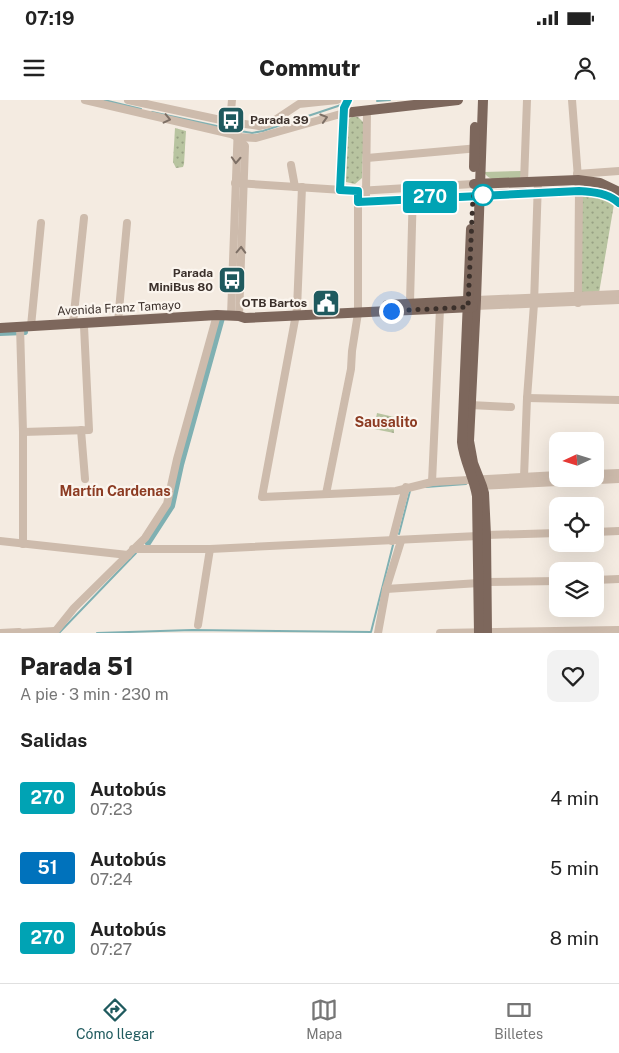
<!DOCTYPE html>
<html lang="es">
<head>
<meta charset="utf-8">
<style>
  body { margin:0; font-family:"Public Sans",sans-serif; background:#f2f2f2; color:#222; height:100vh; display:flex; flex-direction:column; font-size:19px; white-space:nowrap }
  * { box-sizing:border-box; margin:0 }
  p { font-size:16px; color:#767676 }
  .icon { flex:none; width:28px; height:28px; fill:none; stroke:currentColor; stroke-width:2; stroke-linecap:round; stroke-linejoin:round }
  .map { position:relative; height:533px; overflow:hidden }
  .details { display:flex; flex-direction:column; background:#fff; flex:1 }
  .details>* { flex:none }
  .badge { padding:0 10px; border-radius:4px; font-size:18px; line-height:32px }
  .needle { width:32px; rotate:266deg }
  .controls { position:absolute; left:549px; top:332px; display:grid; gap:10px }
  .controls a { display:grid; place-items:center; width:55px; height:55px; border-radius:10px; background:#fff; box-shadow:0 5px 20px #0002; font-size:25px }
  .you { position:absolute; width:25px; height:25px; margin:-12px; border:4px solid #fff; border-radius:50%; background:#1a73e8; box-shadow:0 0 0 8px #1a73e833 }
  .map>.badge { position:absolute; translate:-50% -50%; box-shadow:0 0 0 2px #fff }
  h2 { padding:0 20px; font-size:19px; line-height:45px }
  .round { display:grid; place-items:center; flex:none; width:52px; height:52px; border-radius:10px; background:#f2f2f2 }
  .overview { display:flex; align-items:center; justify-content:space-between; height:85px; padding:0 20px }
  h1 { font-size:24px; font-weight:800; line-height:38px }
  ul { padding:0; list-style:none }
  li { display:flex; align-items:center; gap:15px; height:70px; padding:0 20px }
  li div { flex:1 }
  li b { display:block; font-size:19px }
  li em { font-style:normal }
  li .badge { min-width:55px; font-weight:700; text-align:center }
  .status { display:flex; justify-content:space-between; align-items:center; height:35px; padding:0 25px; background:#fff; direction:ltr }
  .status svg { height:14px; fill:currentColor }
  header { display:flex; justify-content:space-between; align-items:center; height:65px; padding:0 20px; background:#fff; font-size:22px; font-weight:800 }
  .tabs { display:flex; justify-content:space-around; align-items:center; height:70px; border-top:1px solid #e0e0e0; background:#fff; font-size:14px; color:#767676 }
  .tabs a { display:grid; justify-items:center; gap:2px }
  .tabs .current { color:#1f5a5e }
  .map>svg:first-child { display:block }
  .grass { fill:#b8c4a0 }
  .park { fill:url(#park-dots) }
  .lines { fill:none; stroke-linecap:round; stroke-linejoin:round }
  .stream { stroke:#7fb0b2; stroke-width:2 }
  .canal { stroke:#7fb0b2; stroke-width:6 }
  .minor { stroke:#cdbbac; stroke-width:8 }
  .major { stroke:#7d675c; stroke-width:10 }
  .oneway { stroke:#7d6f65 }
  .line-casing { stroke:#fff; stroke-width:11 }
  .line { stroke:#00a3b4; stroke-width:8 }
  .walk { stroke:#3b302b; stroke-width:5; stroke-dasharray:0 9 }
  .stop-dot { fill:#fff; stroke:#00a3b4; stroke-width:2.5 }
  .labels { text-anchor:middle; stroke-width:4.5; stroke-linejoin:round; paint-order:stroke }
  .poi-label { font-size:12px; font-weight:bold; fill:#3b302b; stroke:#fbf5ee; text-anchor:end }
  .street-label { font-size:12px; fill:#3b302b; stroke:#fbf5ee }
  .neighbourhood-label { font-size:14px; font-weight:bold; fill:#8c3b22; stroke:#fbf5ee }
</style>
</head>
<body>
<div class="status"><b>07:19</b><svg viewBox="0 0 49 12"><path d="M0 12V9h3v3zM5 12V6h3v6zM10 12V3h3v9zM15 12V0h3v12zM26 1h20v11H26zM47 4h2v5h-2z"/></svg></div>
<header><svg class="icon" aria-label="menu" viewBox="0 0 24 24"><path d="M4 6h16M4 12h16M4 18h16"/></svg>Commutr<svg class="icon" aria-label="person" viewBox="0 0 24 24"><circle cx="12" cy="8" r="4"/><path d="M4 21q1-7 8-7t8 7"/></svg></header>
<div class="map">
<svg width="619" height="533" viewBox="0 0 619 533">
  <defs>
    <pattern id="park-dots" width="8" height="8" patternUnits="userSpaceOnUse" patternTransform="scale(1.25)"><rect width="8" height="8" fill="#b8c4a0"/><path d="M2 2h.1M6 6h.1" fill="none" stroke="#97a083" stroke-width="1.8" stroke-linecap="round"/></pattern>
  </defs>
  <rect width="100%" height="100%" fill="#f4ebe1"/>
  <path class="grass" d="M521,71v5l-2,3c-11,0 -29,5 -35,-7z"/>
  <g class="park">
    <path d="M352,17h6l6,6 -2,55 -7,6 -9,-2 -3,-4 4,-58z"/>
    <path d="M175,28l11,3 -2,33 -1,3 -7,1 -3,-6z"/>
    <path d="M582,96l19,2 13,6 -15,89h-17z"/>
    <path d="M377,313l17,4v16l-20,-4z"/>
  </g>
  <g class="lines">
    <g class="stream">
      <path d="M104,0l37,9"/>
      <path d="M377,1l13,-1"/>
      <path d="M152,12l83,18"/>
      <path d="M240,31l12,2 11,-2 78,-26"/>
      <path d="M426,387l40,-3"/>
      <path d="M399,434l11,-43"/>
      <path d="M59,533l77,-80"/>
      <path d="M97,533l95,-3 179,2 22,-87"/>
    </g>
    <g class="canal">
      <path d="M0,233l25,-1"/>
      <path d="M148,443l24,-37 9,-41 41,-147 -5,1"/>
    </g>
    <g class="minor">
      <path d="M85,0l146,34 6,3 19,1 88,-25 -4,77"/>
      <path d="M128,0l102,22 29,4 10,-2 30,-20 38,-4"/>
      <path d="M572,0l7,91 -1,112"/>
      <path d="M230,22l2,-22"/>
      <path d="M237,37l8,9 -6,170"/>
      <path d="M367,58l112,-10"/>
      <path d="M291,65l4,22"/>
      <path d="M577,74l42,-3"/>
      <path d="M524,82l3,-82"/>
      <path d="M235,83l123,8 115,-7"/>
      <path d="M302,87l-5,122 -35,188 134,-6 36,-9 126,-7"/>
      <path d="M366,95l1,-85"/>
      <path d="M358,102l115,-6"/>
      <path d="M476,200l143,-6"/>
      <path d="M410,203l3,-116"/>
      <path d="M476,206l143,-6"/>
      <path d="M231,216l7,-192"/>
      <path d="M118,221l9,-98"/>
      <path d="M73,223l11,-105"/>
      <path d="M20,226l3,106v112"/>
      <path d="M31,226l10,-103"/>
      <path d="M527,298l92,2"/>
      <path d="M470,305l41,2"/>
      <path d="M81,330l4,49"/>
      <path d="M23,332l66,-2 -5,-104 -2,-3"/>
      <path d="M595,374l24,-1"/>
      <path d="M524,377l3,-79 7,-94 4,-123"/>
      <path d="M432,382l8,-173"/>
      <path d="M477,386l142,-7"/>
      <path d="M326,394l25,-125 1,-18 6,-38v-122"/>
      <path d="M595,432l24,-1"/>
      <path d="M486,435l72,-2"/>
      <path d="M0,441l128,14"/>
      <path d="M392,441l14,-54"/>
      <path d="M133,449h77l268,-13"/>
      <path d="M595,480l24,-1"/>
      <path d="M486,482l72,-1"/>
      <path d="M386,489l93,-6"/>
      <path d="M198,525l12,-76"/>
      <path d="M0,533l19,-1"/>
      <path d="M19,533l36,-2"/>
      <path d="M54,533l20,-25 71,-70 22,-34 10,-45 40,-144"/>
      <path d="M378,533l8,-44 15,-48"/>
      <path d="M440,533l179,-3"/>
    </g>
    <g class="major">
      <path d="M348,0l-3,5 -1,8 114,-13"/>
      <path d="M483,0l-7,200 -7,141 4,22 9,23 2,7 2,42 1,98"/>
      <path d="M474,67l1,-40"/>
      <path d="M474,84l104,-4 22,3 19,9"/>
      <path d="M473,96l106,-5c15,1 29,2 40,12"/>
      <path d="M471,129l-9,213c2,19 12,35 15,54l2,137"/>
      <path d="M387,205l78,-4"/>
      <path d="M0,228l217,-13 22,1 6,2 228,-11"/>
    </g>
  </g>
  <defs><path id="oneway-chevron" d="M-2-3.5L2.5 0L-2 3.5" fill="none" stroke-width="1.6" stroke-linecap="round" stroke-linejoin="round" transform="scale(1.25)"/></defs>
  <g class="oneway">
    <use href="#oneway-chevron" transform="translate(324 18) rotate(-17)"/>
    <use href="#oneway-chevron" transform="translate(167 19) rotate(13)"/>
    <use href="#oneway-chevron" transform="translate(236 60) rotate(93)"/>
    <use href="#oneway-chevron" transform="translate(241 150) rotate(-88)"/>
  </g>
  <g class="lines">
    <g class="line-casing">
      <path id="line" d="M348,0l-4,8 -4,82 18,1v11l221,-11c15,1 29,2 40,12"/>
    </g>
    <use href="#line" class="line"/>
    <path class="walk" d="M391,211l77,-4 5,-111 10,-1"/>
  </g>
  <defs>
    <g id="bus-square" transform="scale(1.4375)"><rect x="-9" y="-9" width="18" height="18" rx="4" fill="#1f5a5e" stroke="#fbf5ee"/><path d="M-5-6H5V4H4V6H2V4H-2V6H-4V4H-5ZM-3.5-4V0h7V-4ZM-3.5 1.2v1.5H-2V1.2ZM2 1.2v1.5H3.5V1.2Z" fill="#fff"/></g>
    <g id="civic-square" transform="scale(1.4375)"><rect x="-9" y="-9" width="18" height="18" rx="4" fill="#1f5a5e" stroke="#fbf5ee"/><path d="M-.6-6.5H3V-4.5H.6V-3L4-1V1h2V6H-6V1h2V-1L-.6-3ZM-1.2 2.5V6h2.4V2.5Z" fill="#fff"/></g>
  </defs>
  <g fill-rule="evenodd">
    <use href="#bus-square" x="231" y="20"/>
    <use href="#bus-square" x="232" y="180"/>
    <use href="#civic-square" x="326" y="203"/>
  </g>
  <circle class="stop-dot" cx="483" cy="95" r="10"/>
  <g class="labels">
    <g class="poi-label">
      <text x="250" y="24" text-anchor="start">Parada 39</text>
      <text x="213" y="177">Parada<tspan x="213" dy="14">MiniBus 80</tspan></text>
      <text x="307" y="207">OTB Bartos</text>
    </g>
    <g class="street-label">
      <text transform="translate(119 208) rotate(-3)" y="4">Avenida Franz Tamayo</text>
    </g>
    <g class="neighbourhood-label">
      <text x="386" y="327">Sausalito</text>
      <text x="115" y="396">Martín Cardenas</text>
    </g>
  </g>
</svg>
<div class="controls">
<a><svg class="needle" viewBox="-14 -14 28 28"><path d="M0-13l5 13h-10z" fill="#e53935"/><path d="M0 13l5-13h-10z" fill="#767676"/></svg></a>
<a><svg class="icon" aria-label="locate" viewBox="0 0 24 24"><circle cx="12" cy="12" r="6"/><path d="M12 2v4M12 18v4M2 12h4M18 12h4"/></svg></a>
<a><svg class="icon" aria-label="layers" viewBox="0 0 24 24"><path d="M12 4l9 5-9 5-9-5zM3 14l9 5 9-5"/></svg></a>
</div>
<div class="you" style="left:391px;top:211px"></div>
<b class="badge" style="left:430px;top:97px;background:#00a3b4;color:#fff">270</b>
</div>
<section class="details">
<div class="overview"><div><h1>Parada 51</h1><p>A pie · 3 min · 230 m</p></div><a class="round"><svg class="icon" aria-label="heart" viewBox="0 0 24 24"><path d="M12 20l-8-8c-3-5 5-10 8-4 3-6 11-1 8 4z"/></svg></a></div>
<h2>Salidas</h2>
<ul>
<li><span class="badge" style="background:#00a3b4;color:#fff">270</span><div><b>Autobús</b><p>07:23</p></div><em>4 min</em></li>
<li><span class="badge" style="background:#0072bc;color:#fff">51</span><div><b>Autobús</b><p>07:24</p></div><em>5 min</em></li>
<li><span class="badge" style="background:#00a3b4;color:#fff">270</span><div><b>Autobús</b><p>07:27</p></div><em>8 min</em></li>
</ul>
</section>
<nav class="tabs">
<a class="current"><svg class="icon" aria-label="directions" viewBox="0 0 24 24"><path d="M12 3l9 9-9 9-9-9zM9 14v-3h6M13 9l2 2-2 2"/></svg>Cómo llegar</a>
<a><svg class="icon" aria-label="map" viewBox="0 0 24 24"><path d="M3 6l6-2 6 2 6-2v14l-6 2-6-2-6 2zM9 4v14M15 6v14"/></svg>Mapa</a>
<a><svg class="icon" aria-label="tickets" viewBox="0 0 24 24"><path d="M3 7h18v10H3zM15 7v10"/></svg>Billetes</a>
</nav>
</body>
</html>
